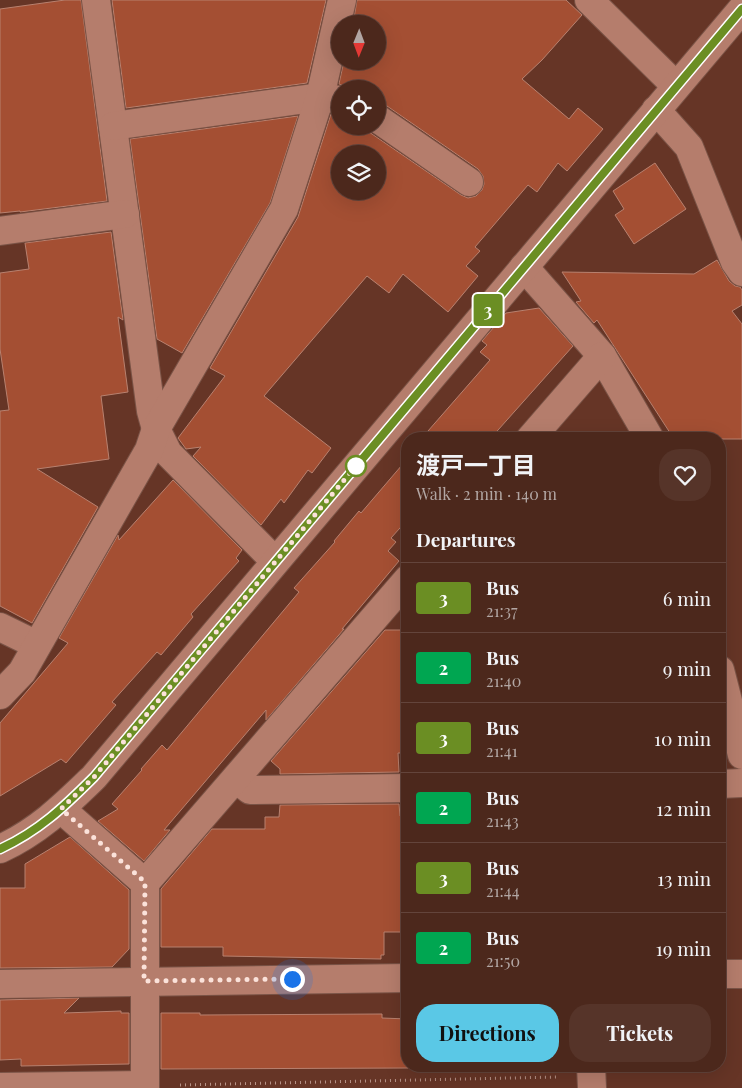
<!DOCTYPE html>
<html lang="en">
<head>
<meta charset="utf-8">
<style>
  body { margin:0; font-family:"Playfair Display","Noto Sans JP",serif; background:#563429; color:#f1f3f6; height:100vh; display:flex; flex-direction:column; font-size:19px; white-space:nowrap }
  * { box-sizing:border-box; margin:0 }
  p { font-size:16px; color:#b2a6a3 }
  .icon { flex:none; width:28px; height:28px; fill:none; stroke:currentColor; stroke-width:2; stroke-linecap:round; stroke-linejoin:round }
  .map { position:relative; flex:1; overflow:hidden }
  .panel { position:absolute; left:401px; top:432px; width:325px; height:640px; display:flex; flex-direction:column; background:#4c281c; border-radius:20px; box-shadow:0 5px 20px #0002,0 0 0 1px #63443b }
  .panel>* { flex:none }
  .badge { padding:0 10px; border-radius:4px; font-size:18px; line-height:32px }
  .needle { width:32px; rotate:181deg }
  .controls { position:absolute; left:331px; top:15px; display:grid; gap:10px }
  .controls a { display:grid; place-items:center; width:55px; height:55px; border-radius:50%; background:#4c281c; box-shadow:0 5px 20px #0002,0 0 0 1px #63443b; font-size:25px }
  .you { position:absolute; width:25px; height:25px; margin:-12px; border:4px solid #fff; border-radius:50%; background:#1a73e8; box-shadow:0 0 0 8px #1a73e833 }
  .map>.badge { position:absolute; translate:-50% -50%; box-shadow:0 0 0 2px #fff }
  h2 { padding:0 15px; font-size:19px; line-height:45px }
  .round { display:grid; place-items:center; flex:none; width:52px; height:52px; border-radius:20px; background:#563429 }
  .overview { display:flex; align-items:center; justify-content:space-between; height:85px; padding:0 15px }
  h1 { font-size:24px; font-weight:700; line-height:38px }
  .button { display:flex; gap:10px; margin-top:auto; padding:10px 15px }
  .button a { flex:1; height:58px; border-radius:20px; background:#5ac8e6; color:#111; font-size:20px; font-weight:700; line-height:58px; text-align:center }
  .button a+a { background:#563429; color:#f1f3f6 }
  ul { padding:0; list-style:none }
  li { display:flex; align-items:center; gap:15px; height:70px; padding:0 15px; border-top:1px solid #63443b }
  li div { flex:1 }
  li b { display:block; font-size:19px }
  li em { font-style:normal }
  li .badge { min-width:55px; font-weight:700; text-align:center }
  .map>svg:first-child { display:block }
  .building { fill:#a44f33; stroke:#b8816f; fill-rule:evenodd }
  .lines { fill:none; stroke-linecap:round; stroke-linejoin:round }
  .minor-casing { stroke:#7a5346; stroke-width:30 }
  .path { stroke:#b79388; stroke-width:3; stroke-dasharray:1 4; stroke-linecap:butt }
  .minor { stroke:#b57d6c; stroke-width:28 }
  .line-casing { stroke:#fff; stroke-width:11 }
  .line { stroke:#6b8e23; stroke-width:8 }
  .walk { stroke:#fbe2da; stroke-width:5; stroke-dasharray:0 9 }
  .stop-dot { fill:#fff; stroke:#6b8e23; stroke-width:2.5 }
</style>
</head>
<body>
<div class="map">
<svg width="742" height="1088" viewBox="0 0 742 1088">
  <rect width="100%" height="100%" fill="#663526"/>
  <g class="building">
    <path d="M65,0h16l26,201 -87,11v-1l-20,2v-204z"/>
    <path d="M112,0h214l-19,83 -181,25z"/>
    <path d="M357,0h209l16,15 -40,45 -20,19 47,40 9,-11 25,21 -36,42 -9,-8 -21,29 -9,-7 -53,62 5,4 -14,15 12,10 -30,36 -45,-38 -14,19 -22,-17 -103,120 67,52 -19,25 -4,-3 -24,33 -3,-4 -20,26 -68,-69 8,-9 -15,2 -8,-11 47,-62 -15,-8 88,-151 33,-103 9,1v11h24l5,6 92,63 7,3 8,-2 6,-6 2,-6 -1,-8 -5,-7 -91,-63 -9,-2v-15h-27l-12,-5 5,-23h34v-37h-25zM340,154h38v37h-38z"/>
    <path d="M298,116l-28,87 -88,150 -25,-14 -27,-200z"/>
    <path d="M655,163l31,46 -52,35 -19,-29 9,-6 -11,-18z"/>
    <path d="M111,232l12,88 -5,-3 10,75 -27,4 8,63 -72,10 61,38 -66,116 -32,-17v-195l9,-1 -9,-61v-76l29,-4 -4,-26z"/>
    <path d="M717,260l12,21 6,5 5,1 2,3v15l-10,6 10,13v115h-68l-77,-119 -3,3 -18,-21 5,-1 -19,-29 132,2z"/>
    <path d="M539,308l34,38 -83,93h-69l69,-79 -10,-8 7,-7 -5,-4 24,-28z"/>
    <path d="M408,458v61l-17,19 5,4 -8,9 11,10 -57,68h2l-78,91v-10l-102,120h6l-26,31 -46,-40 20,-12 -6,-5 30,-34 -1,-1 21,-24 5,5 132,-158 -5,-4 41,-46 -1,-1 25,-30 2,2z"/>
    <path d="M173,480l69,70 -6,8 3,3 -48,53 2,3 -32,38 -4,-3 -45,50 4,3 -50,58 -5,-4 -61,37v-73l68,-80 -9,-5 59,-103 1,5z"/>
    <path d="M385,630h23v123h-10l1,19 -119,2v-5l-9,-8z"/>
    <path d="M399,804l1,12h8v116h-24v23h-3v4l-158,-3v-9h-62v-58l51,-60h53v-12h14l1,-12z"/>
    <path d="M70,837l59,53v59l-17,18 -112,1v-80h25v-24z"/>
    <path d="M79,998l-15,15 57,-2v2h8v51l-108,2v-7l-21,1v-60z"/>
    <path d="M161,1013h39v2l182,-1v4l26,1v49l-247,1z"/>
  </g>
  <g class="lines">
    <g class="minor-casing">
      <g id="minor">
        <path d="M96,0l55,411 5,18 12,24 107,108"/>
        <path d="M589,0l87,86"/>
        <path d="M656,110l33,37 46,115 7,10"/>
        <path d="M378,119l91,63"/>
        <path d="M113,126l207,-29 20,3"/>
        <path d="M0,231l125,-17"/>
        <path d="M524,267l78,89 48,83"/>
        <path d="M530,439l72,-83"/>
        <path d="M0,627l37,18"/>
        <path d="M720,670l22,85"/>
        <path d="M0,695l22,-23 127,-222 7,-21 128,-220 36,-112 22,-97"/>
        <path d="M236,779l14,11 158,-2"/>
        <path d="M720,784l22,-1"/>
        <path d="M61,809l84,74"/>
        <path d="M0,849c39,-18 64,-43 94,-72l648,-768"/>
        <path d="M720,974h22"/>
        <path d="M0,984l408,-6"/>
        <path d="M591,1066l1,22"/>
        <path d="M0,1087l145,-2"/>
        <path d="M145,1088v-205l263,-304"/>
      </g>
    </g>
    <path class="path" d="M180,1085l378,-8"/>
    <use href="#minor" class="minor"/>
  </g>
  <g class="lines">
    <g class="line-casing">
      <path id="line" d="M0,849c39,-18 64,-42 94,-72l648,-768"/>
    </g>
    <use href="#line" class="line"/>
    <path class="walk" d="M292,979l-148,2 1,-99 -84,-73 33,-32 262,-311"/>
  </g>
  <circle class="stop-dot" cx="356" cy="466" r="10"/>
</svg>
<div class="controls">
<a><svg class="needle" viewBox="-14 -14 28 28"><path d="M0-13l5 13h-10z" fill="#e53935"/><path d="M0 13l5-13h-10z" fill="#b2a6a3"/></svg></a>
<a><svg class="icon" aria-label="locate" viewBox="0 0 24 24"><circle cx="12" cy="12" r="6"/><path d="M12 2v4M12 18v4M2 12h4M18 12h4"/></svg></a>
<a><svg class="icon" aria-label="layers" viewBox="0 0 24 24"><path d="M12 4l9 5-9 5-9-5zM3 14l9 5 9-5"/></svg></a>
</div>
<div class="you" style="left:292px;top:979px"></div>
<b class="badge" style="left:488px;top:310px;background:#6b8e23;color:#fff">3</b>
<section class="panel">
<div class="overview"><div><h1>渡戸一丁目</h1><p>Walk · 2 min · 140 m</p></div><a class="round"><svg class="icon" aria-label="heart" viewBox="0 0 24 24"><path d="M12 20l-8-8c-3-5 5-10 8-4 3-6 11-1 8 4z"/></svg></a></div>
<h2>Departures</h2>
<ul>
<li><span class="badge" style="background:#6b8e23;color:#fff">3</span><div><b>Bus</b><p>21:37</p></div><em>6 min</em></li>
<li><span class="badge" style="background:#00a651;color:#fff">2</span><div><b>Bus</b><p>21:40</p></div><em>9 min</em></li>
<li><span class="badge" style="background:#6b8e23;color:#fff">3</span><div><b>Bus</b><p>21:41</p></div><em>10 min</em></li>
<li><span class="badge" style="background:#00a651;color:#fff">2</span><div><b>Bus</b><p>21:43</p></div><em>12 min</em></li>
<li><span class="badge" style="background:#6b8e23;color:#fff">3</span><div><b>Bus</b><p>21:44</p></div><em>13 min</em></li>
<li><span class="badge" style="background:#00a651;color:#fff">2</span><div><b>Bus</b><p>21:50</p></div><em>19 min</em></li>
</ul>
<div class="button"><a>Directions</a><a>Tickets</a></div>
</section>
</div>
</body>
</html>
